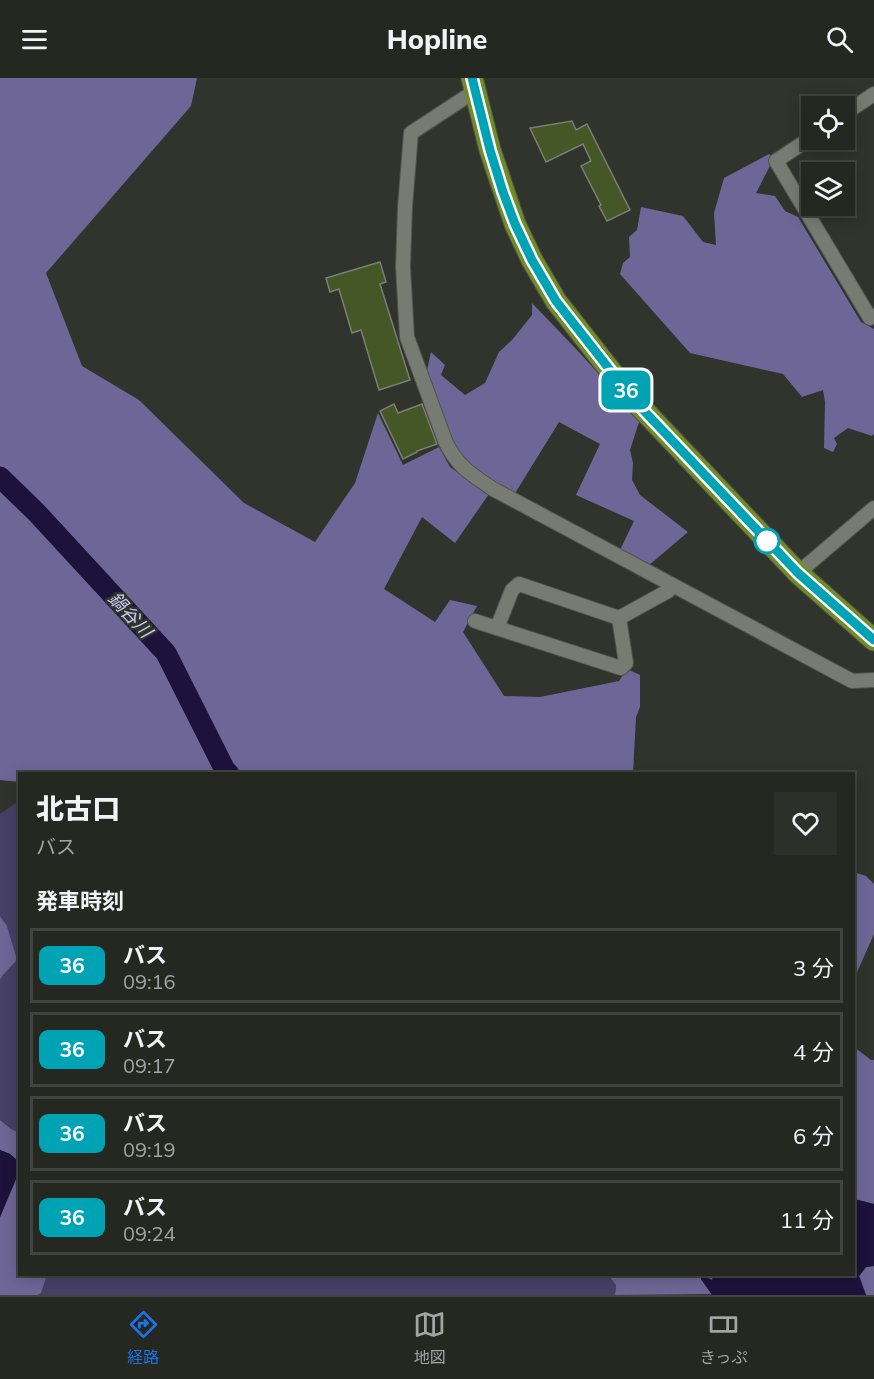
<!DOCTYPE html>
<html lang="ja">
<head>
<meta charset="utf-8">
<style>
  body { margin:0; font-family:Mulish,"Noto Sans JP",sans-serif; background:#2d2f2a; color:#f1f3f6; height:100vh; display:flex; flex-direction:column; font-size:22px; white-space:nowrap }
  * { box-sizing:border-box; margin:0 }
  p { font-size:20px; color:#a3a5a5 }
  .icon { flex:none; width:33px; height:33px; fill:none; stroke:currentColor; stroke-width:2; stroke-linecap:round; stroke-linejoin:round }
  .map { position:relative; flex:1; overflow:hidden }
  .details { position:absolute; left:18px; top:694px; width:837px; height:504px; display:flex; flex-direction:column; background:#252721; border-radius:0px; box-shadow:0 3px 15px #0003,0 0 0 2px #42443f }
  .details>* { flex:none }
  .badge { padding:0 12px; border-radius:9px; font-size:21px; line-height:39px }
  .tools { position:absolute; left:801px; top:18px; display:grid; gap:12px }
  .tools a { display:grid; place-items:center; width:54px; height:54px; border-radius:0px; background:#252721; box-shadow:0 3px 15px #0003,0 0 0 2px #42443f; font-size:30px }
  .map>.badge { position:absolute; translate:-50% -50%; box-shadow:0 0 0 3px #fff }
  h2 { padding:0 18px; font-size:22px; line-height:54px }
  .round { display:grid; place-items:center; flex:none; width:63px; height:63px; border-radius:0px; background:#2d2f2a }
  .summary { display:flex; align-items:center; justify-content:space-between; height:102px; padding:0 18px }
  h1 { font-size:28px; font-weight:800; line-height:45px }
  ul { padding:0; list-style:none }
  li { display:flex; align-items:center; gap:18px; height:75px; margin:0 12px 9px; padding:0 6px; border:3px solid #42443f; border-radius:0px }
  li div { flex:1 }
  li b { display:block; font-size:22px }
  li em { font-style:normal }
  li .badge { min-width:66px; font-weight:700; text-align:center }
  header { display:flex; justify-content:space-between; align-items:center; height:78px; padding:0 18px; background:#252721; font-size:27px; font-weight:800 }
  .menu { display:flex; justify-content:space-around; align-items:center; height:84px; border-top:2px solid #42443f; background:#252721; font-size:16px; color:#a3a5a5 }
  .menu a { display:grid; justify-items:center; gap:3px }
  .menu .current { color:#1a73e8 }
  .map>svg:first-child { display:block }
  .green { fill:#474066 }
  .forest { fill:#6e6696 }
  .water { fill:#1d123b }
  .lines { fill:none; stroke-linecap:round; stroke-linejoin:round }
  .river { stroke:#1d123b; stroke-width:21 }
  .building { fill:#465727; stroke:#7a7e75; stroke-width:1.5 }
  .minor-casing { stroke:#50524c; stroke-width:16 }
  .trunk-casing { stroke:#50524c; stroke-width:23 }
  .minor { stroke:#777b72; stroke-width:14 }
  .trunk { stroke:#6f8c27; stroke-width:21 }
  .line-casing { stroke:#fff; stroke-width:14 }
  .line { stroke:#00a3b4; stroke-width:9 }
  .stop-dot { fill:#fff; stroke:#00a3b4; stroke-width:3 }
  .labels { text-anchor:middle; stroke-width:5; stroke-linejoin:round; paint-order:stroke }
  .water-label { font-size:18px; font-style:italic; fill:#cec7f5; stroke:#31342c }
</style>
</head>
<body>
<header><svg class="icon" aria-label="menu" viewBox="0 0 24 24"><path d="M4 6h16M4 12h16M4 18h16"/></svg>Hopline<svg class="icon" aria-label="search" viewBox="0 0 24 24"><circle cx="10" cy="10" r="6"/><path d="M15 15l6 6"/></svg></header>
<div class="map">
<svg width="874" height="1217" viewBox="0 0 874 1217">
  <rect width="100%" height="100%" fill="#31342c"/>
  <g class="green">
    <path d="M19,723v332l-8,-4 -11,-9v-140l3,-5 13,-15 -9,-34 -7,-10v-102z"/>
    <path d="M47,1197h561l8,10 -1,10h-577l3,-2z"/>
  </g>
  <g class="forest">
    <path d="M0,0h197l-6,28 -145,167 36,93 57,34 105,103 71,39 40,-59 23,-70 25,52 36,-18 11,20 39,27 -34,49 -33,-26 -38,72 51,33 15,-22 27,6 -14,26 41,64 36,1 79,-16 8,-12 13,6v32l-4,10 -3,57h-613l-1,8 -19,-2z"/>
    <path d="M769,76l5,4 -18,35 19,3 10,15 13,6 63,105 13,7v105l-2,2 -24,-8 -14,10 3,6 -4,8 -9,-4 1,-46 -2,-12 -21,7 -19,-23 -93,-21 -70,-79 3,-11 7,-6 -1,-20 8,-7 4,-23 42,9 20,26 13,3 -2,-32 10,-35z"/>
    <path d="M532,225l45,47 63,69 -10,31 3,13 -1,17 8,15 48,37 -40,34 -29,-14 15,-31 -58,-26 24,-51 -41,-22 -45,73 -46,-26 -10,-13 -33,-77 6,-27 14,13 -4,10 24,20 20,-12 14,-31 13,-12 20,-25z"/>
    <path d="M854,794l12,4 8,8v50l-20,45z"/>
    <path d="M0,838l7,10 10,34 -14,15 -3,5z"/>
    <path d="M854,969l17,13h3v144l-20,-5z"/>
    <path d="M0,1042l11,9 8,4v29l-9,-8 -10,-4z"/>
    <path d="M19,1094l1,103h27l-6,18 -3,2h-38v-78z"/>
    <path d="M874,1188v29h-8l-7,-19 7,-9z"/>
    <path d="M608,1197h105v5l-12,-4v3l11,15 -97,1 1,-10z"/>
  </g>
  <g class="water">
    <path d="M0,1072l10,4 9,8v10l-19,45z"/>
    <path d="M854,1121l20,5v62l-8,1 -7,9 7,19h-154l-11,-16v-4l11,5 1,-5h141z"/>
  </g>
  <g class="lines">
    <path class="river" d="M0,399l36,35 130,141 59,117 4,4"/>
  </g>
  <g class="building">
    <path d="M572,43l4,9 11,-6 43,86 -23,11 -8,-15 2,-1 -20,-39 10,-5 -8,-17 -37,18 -16,-34z"/>
    <path d="M380,184l6,20 -6,2 30,96 -31,10 -18,-60 -9,3 -13,-44 -9,3 -4,-14z"/>
    <path d="M394,326l4,9 24,-9 15,40 -20,7v1l-14,7 -23,-48z"/>
  </g>
  <g class="lines">
    <g class="minor-casing">
      <g id="minor">
        <path d="M475,13l-64,42 -6,74 -2,60 4,70 39,106c13,25 25,31 47,46l359,192 22,-1"/>
        <path d="M844,36l30,-20"/>
        <path d="M812,59l-36,24 94,157 4,-2"/>
        <path d="M798,495l76,-65"/>
        <path d="M475,543l146,47 5,-5 -7,-45 49,-27 5,-5"/>
        <path d="M497,550l15,-38 7,-6 100,34"/>
      </g>
    </g>
    <g class="trunk-casing">
      <path id="trunk" d="M472,0l18,72 25,74 17,36 24,41 76,97 166,175 76,67"/>
    </g>
    <use href="#minor" class="minor"/>
    <use href="#trunk" class="trunk"/>
  </g>
  <g class="lines">
    <g class="line-casing">
      <path id="line" d="M472,0l18,72 13,42 12,32 17,36 24,41 76,97 15,16 151,159 76,67"/>
    </g>
    <use href="#line" class="line"/>
  </g>
  <circle class="stop-dot" cx="767" cy="463" r="12"/>
  <g class="labels">
    <g class="water-label">
      <text transform="translate(130 537) rotate(47)" y="6">鍋谷川</text>
    </g>
  </g>
</svg>
<div class="tools">
<a><svg class="icon" aria-label="locate" viewBox="0 0 24 24"><circle cx="12" cy="12" r="6"/><path d="M12 2v4M12 18v4M2 12h4M18 12h4"/></svg></a>
<a><svg class="icon" aria-label="layers" viewBox="0 0 24 24"><path d="M12 4l9 5-9 5-9-5zM3 14l9 5 9-5"/></svg></a>
</div>
<b class="badge" style="left:626px;top:312px;background:#00a3b4;color:#fff">36</b>
<section class="details">
<div class="summary"><div><h1>北古口</h1><p>バス</p></div><a class="round"><svg class="icon" aria-label="heart" viewBox="0 0 24 24"><path d="M12 20l-8-8c-3-5 5-10 8-4 3-6 11-1 8 4z"/></svg></a></div>
<h2>発車時刻</h2>
<ul>
<li><span class="badge" style="background:#00a3b4;color:#fff">36</span><div><b>バス</b><p>09:16</p></div><em>3 分</em></li>
<li><span class="badge" style="background:#00a3b4;color:#fff">36</span><div><b>バス</b><p>09:17</p></div><em>4 分</em></li>
<li><span class="badge" style="background:#00a3b4;color:#fff">36</span><div><b>バス</b><p>09:19</p></div><em>6 分</em></li>
<li><span class="badge" style="background:#00a3b4;color:#fff">36</span><div><b>バス</b><p>09:24</p></div><em>11 分</em></li>
</ul>
</section>
</div>
<nav class="menu">
<a class="current"><svg class="icon" aria-label="directions" viewBox="0 0 24 24"><path d="M12 3l9 9-9 9-9-9zM9 14v-3h6M13 9l2 2-2 2"/></svg>経路</a>
<a><svg class="icon" aria-label="map" viewBox="0 0 24 24"><path d="M3 6l6-2 6 2 6-2v14l-6 2-6-2-6 2zM9 4v14M15 6v14"/></svg>地図</a>
<a><svg class="icon" aria-label="tickets" viewBox="0 0 24 24"><path d="M3 7h18v10H3zM15 7v10"/></svg>きっぷ</a>
</nav>
</body>
</html>
